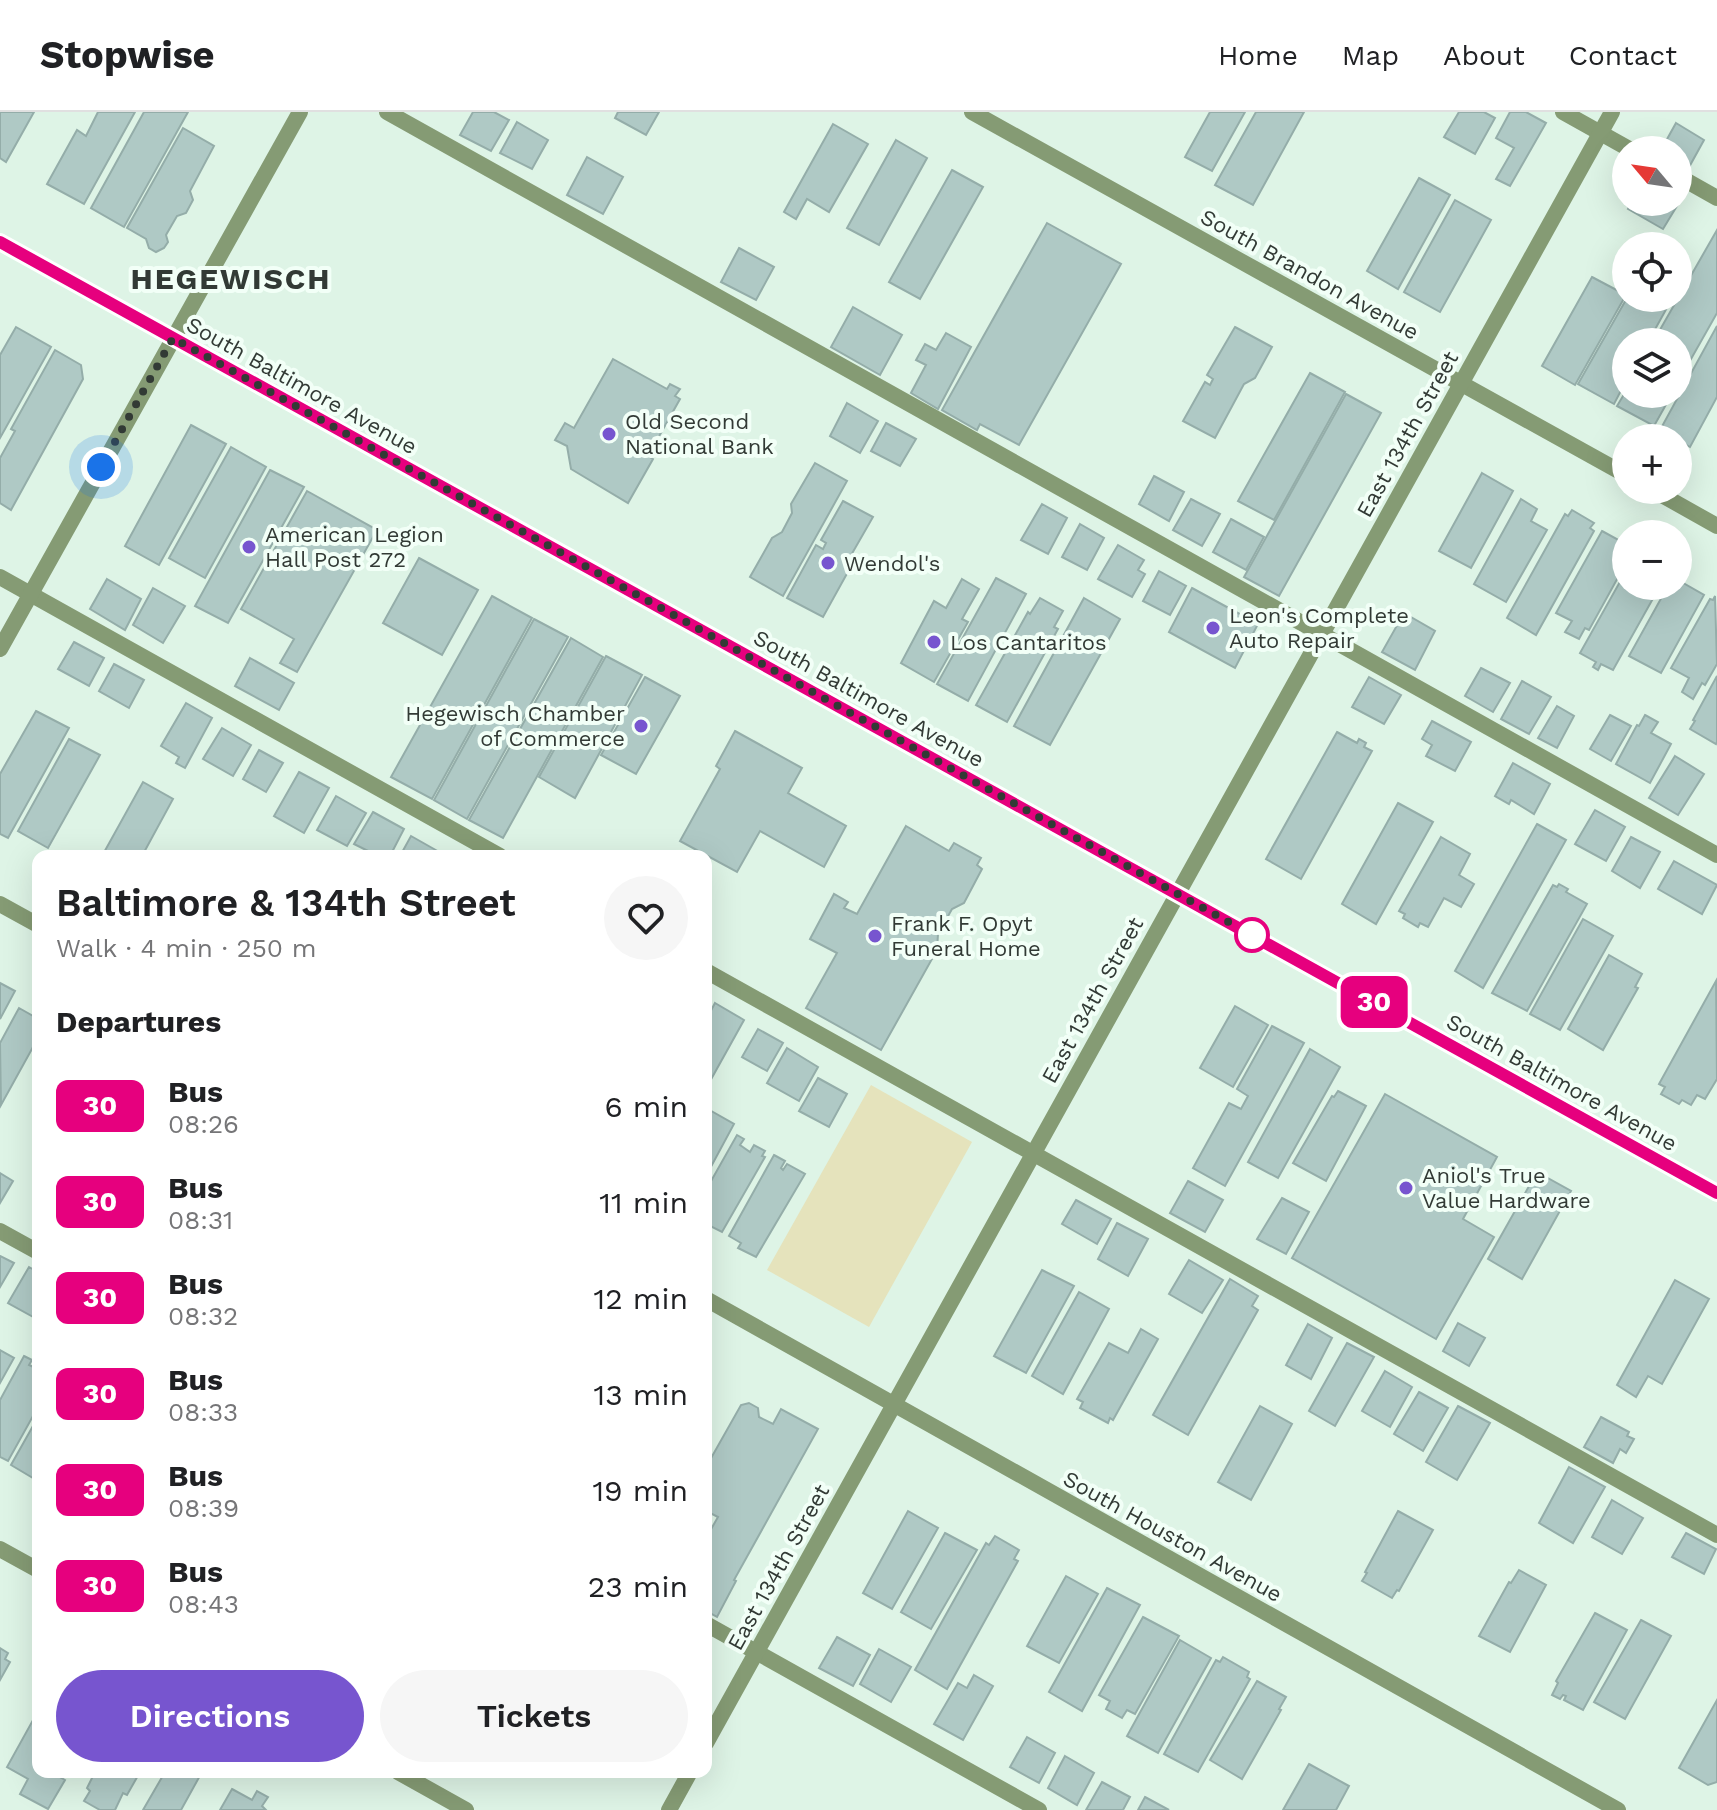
<!DOCTYPE html>
<html lang="en">
<head>
<meta charset="utf-8">
<style>
  body { margin:0; font-family:"Work Sans",sans-serif; background:#f6f6f6; color:#202124; height:100vh; display:flex; flex-direction:column; font-size:30px; white-space:nowrap }
  * { box-sizing:border-box; margin:0 }
  p { font-size:26px; color:#757577 }
  .icon { flex:none; width:44px; height:44px; fill:none; stroke:currentColor; stroke-width:2; stroke-linecap:round; stroke-linejoin:round }
  .map { position:relative; flex:1; overflow:hidden }
  .details { position:absolute; left:32px; top:738px; width:680px; height:928px; display:flex; flex-direction:column; background:#fff; border-radius:16px; box-shadow:0 8px 32px #0002 }
  .details>* { flex:none }
  .badge { padding:0 16px; border-radius:12px; font-size:28px; line-height:52px }
  .needle { width:52px; rotate:299deg }
  .fabs { position:absolute; left:1612px; top:24px; display:grid; gap:16px }
  .fabs a { display:grid; place-items:center; width:80px; height:80px; border-radius:50%; background:#fff; box-shadow:0 8px 32px #0002; font-size:40px }
  .you { position:absolute; width:40px; height:40px; margin:-20px; border:6px solid #fff; border-radius:50%; background:#1a73e8; box-shadow:0 0 0 12px #1a73e833 }
  .map>.badge { position:absolute; translate:-50% -50%; box-shadow:0 0 0 4px #fff }
  h2 { padding:0 24px; font-size:30px; line-height:72px }
  .round { display:grid; place-items:center; flex:none; width:84px; height:84px; border-radius:42px; background:#f6f6f6 }
  .headline { display:flex; align-items:center; justify-content:space-between; height:136px; padding:0 24px }
  h1 { font-size:38px; font-weight:600; line-height:60px }
  .button { display:flex; gap:16px; margin-top:auto; padding:16px 24px }
  .button a { flex:1; height:92px; border-radius:48px; background:#7755cf; color:#fff; font-size:32px; font-weight:600; line-height:92px; text-align:center }
  .button a+a { background:#f6f6f6; color:#202124 }
  ul { padding:0; list-style:none }
  li { display:flex; align-items:center; gap:24px; height:96px; padding:0 24px }
  li div { flex:1 }
  li b { display:block; font-size:30px }
  li em { font-style:normal }
  li .badge { min-width:88px; font-weight:700; text-align:center }
  header { display:flex; align-items:center; gap:48px; box-sizing:border-box; height:112px; padding:0 40px; background:#fff; border-bottom:2px solid #e0e0e0 }
  header strong { font-size:38px }
  nav { display:flex; gap:44px; margin-inline-start:auto; font-size:28px }
  .map>svg:first-child { display:block }
  .green { fill:#e5e3bc }
  .building { fill:#afc9c5; stroke:#94ada9; stroke-width:2 }
  .lines { fill:none; stroke-linecap:round; stroke-linejoin:round }
  .service { stroke:#859b74; stroke-width:16 }
  .minor { stroke:#859b74; stroke-width:16 }
  .tertiary { stroke:#859b74; stroke-width:16 }
  .line-casing { stroke:#fff; stroke-width:18 }
  .line { stroke:#e6007e; stroke-width:12 }
  .walk { stroke:#323a35; stroke-width:8; stroke-dasharray:0 14.4 }
  .poi-dot { fill:#7755cf; stroke:#f2fff7; stroke-width:3 }
  .stop-dot { fill:#fff; stroke:#e6007e; stroke-width:4 }
  .labels { text-anchor:middle; stroke-width:8; stroke-linejoin:round; paint-order:stroke }
  .street-label { font-size:22px; fill:#323a35; stroke:#f2fff7 }
  .poi-label { font-size:22px; fill:#323a35; stroke:#f2fff7; text-anchor:start }
  .district-label { font-size:30px; font-weight:bold; letter-spacing:2px; fill:#323a35; stroke:#f2fff7 }
</style>
</head>
<body>
<header>
<strong>Stopwise</strong>
<nav><a>Home</a><a>Map</a><a>About</a><a>Contact</a></nav>
</header>
<div class="map">
<svg width="1717" height="1698" viewBox="0 0 1717 1698">
  <rect width="100%" height="100%" fill="#def4e6"/>
  <path class="green" d="M871,973l101,57 -103,185 -102,-57z"/>
  <g class="building">
    <path d="M0,0h34l-28,50 -6,-4z"/>
    <path d="M98,0h37l-51,92 -37,-20 30,-54 9,6z"/>
    <path d="M144,0h44l-64,115 -33,-19z"/>
    <path d="M473,0h21l15,8 -18,31 -31,-16z"/>
    <path d="M618,0h41l-13,23 -31,-17z"/>
    <path d="M1210,0h35l-33,59 -27,-14z"/>
    <path d="M1256,0h48l-51,93 -38,-20z"/>
    <path d="M1459,0h25l11,6 -20,36 -31,-17z"/>
    <path d="M1510,0h16l20,11 -36,63 -14,-7 18,-31 -18,-10z"/>
    <path d="M517,10l31,18 -16,29 -32,-16z"/>
    <path d="M1676,11l28,17 -16,29 -10,-6v-13h-17z"/>
    <path d="M833,12l35,20 -39,68 -22,-13 -11,20 -12,-7z"/>
    <path d="M183,16l31,18 -24,45 3,9 -7,13 -9,3 -11,19 2,7 -4,6 -8,4 -7,-4 -3,-9 -19,-11z"/>
    <path d="M896,28l31,18 -48,87 -32,-17z"/>
    <path d="M587,45l36,20 -20,37 -36,-19z"/>
    <path d="M952,58l31,17 -63,112 -31,-17z"/>
    <path d="M1419,66l31,17 -52,94 -31,-18z"/>
    <path d="M1678,81l5,3 -20,33 -35,-20 4,-7h46z"/>
    <path d="M1455,88l36,20 -51,92 -36,-20z"/>
    <path d="M1047,111l74,41 -102,181 -39,-21 -3,6 -35,-20z"/>
    <path d="M1717,118v83l-39,69v-40h-25z"/>
    <path d="M739,136l35,19 -18,33 -35,-18z"/>
    <path d="M1592,165l34,18 -51,90 -33,-19z"/>
    <path d="M1627,186h26l15,8 -20,36h-22v39l-12,23 -36,-20z"/>
    <path d="M853,195l49,28 -22,40 -49,-28z"/>
    <path d="M1717,214v71l-27,50 -30,-17z"/>
    <path d="M16,215l35,20 -51,91v-83z"/>
    <path d="M1235,215l37,20 -17,31 -11,6 -29,54 -32,-17 22,-39 5,3 3,-6 -6,-4z"/>
    <path d="M946,221l25,14 -33,62 -27,-16 15,-28 -10,-5 9,-16 11,6z"/>
    <path d="M55,238l26,15 2,14 -72,131 -11,-7v-45l15,-27 -4,-2z"/>
    <path d="M613,247l54,30 3,-5 10,5 -5,7 5,3 -32,57 5,3 -25,44 -57,-34 -4,-23 -12,-6 10,-17 9,5z"/>
    <path d="M1310,261l35,19 -71,128 -36,-19z"/>
    <path d="M1626,279v3h46l-18,32 -37,-20z"/>
    <path d="M1346,282l35,19 -102,183 -35,-19z"/>
    <path d="M847,291l31,18 -18,32 -30,-17z"/>
    <path d="M886,311l30,16 -16,27 -29,-15z"/>
    <path d="M191,313l35,19 -67,121 -34,-19z"/>
    <path d="M231,335l35,20 -61,111 -36,-20z"/>
    <path d="M815,351l32,18 -64,115 -33,-19 22,-39 10,-6 10,-19 -1,-9z"/>
    <path d="M270,358l34,17 -76,136 -33,-17z"/>
    <path d="M1482,361l31,18 -42,77 -32,-17z"/>
    <path d="M1154,364l30,16 -15,29 -30,-17z"/>
    <path d="M307,379l70,39 -80,142 -17,-9 14,-24 -53,-30z"/>
    <path d="M1191,387l29,15 -18,32 -29,-16z"/>
    <path d="M1521,387l16,10 -6,12 16,9 -41,72 -32,-18z"/>
    <path d="M843,389l30,16 -23,40 -1,13 -26,47 -36,-19 29,-53 7,4 3,-6 -5,-3z"/>
    <path d="M1042,392l25,14 -19,36 -27,-14z"/>
    <path d="M1572,398l22,13 -4,5 4,3 -58,104 -29,-17 58,-104 3,2z"/>
    <path d="M1231,407l33,18 -18,33 -33,-18z"/>
    <path d="M1080,412l24,14 -17,32 -25,-13z"/>
    <path d="M1602,419l24,13v19l-37,67 -4,-2 -6,11 -14,-7 7,-11 -16,-8z"/>
    <path d="M1118,433l26,15 -6,10 7,4 -13,23 -34,-18z"/>
    <path d="M419,446l59,32 -36,65 -59,-32z"/>
    <path d="M1159,459l27,15 -16,29 -27,-14z"/>
    <path d="M1626,459v15h34l-47,84 -12,-6 -3,6 -5,-3 3,-5 -16,-9z"/>
    <path d="M996,466l30,16 -58,107 -31,-17z"/>
    <path d="M107,467l34,20 -16,31 -35,-21z"/>
    <path d="M962,467l17,10 -17,30 6,3 -34,60 -33,-19 33,-62 12,7z"/>
    <path d="M1678,468l26,15 -43,78 -32,-17 39,-70h10z"/>
    <path d="M153,476l32,18 -22,37 -30,-18z"/>
    <path d="M1192,476l66,36 -23,44 -66,-36z"/>
    <path d="M492,484l40,22 -100,181 -41,-22z"/>
    <path d="M1715,484l2,68 -12,21 -3,-2 -9,16 -11,-7 7,-14 -18,-10 39,-69 3,1z"/>
    <path d="M1040,486l23,13 -9,16 4,2 -51,93 -31,-17 52,-93 2,2z"/>
    <path d="M1084,486l36,21 -70,126 -36,-19z"/>
    <path d="M1404,501l31,18 -20,39 -33,-18z"/>
    <path d="M534,507l34,18 -101,182 -33,-19z"/>
    <path d="M571,526l32,19 -100,181 -34,-18z"/>
    <path d="M74,530l30,16 -15,28 -31,-17z"/>
    <path d="M606,544l36,19 -67,123 -36,-21z"/>
    <path d="M250,546l44,25 -15,27 -44,-24z"/>
    <path d="M114,552l30,16 -15,28 -30,-17z"/>
    <path d="M1481,556l29,15 -17,29 -28,-16z"/>
    <path d="M1717,564v66l-1,2 -26,-15 5,-8 -2,-1z"/>
    <path d="M645,565l35,19 -44,78 -35,-19z"/>
    <path d="M1369,565l32,18 -17,29 -32,-17z"/>
    <path d="M1522,569l29,16 -22,37 -28,-15z"/>
    <path d="M186,591l26,15 -27,50 -9,-5 3,-6 -18,-11z"/>
    <path d="M1557,594l17,10 -17,32 -19,-10z"/>
    <path d="M36,599l33,17 -61,110 -8,-4v-60z"/>
    <path d="M1610,603l21,11 -20,35 -21,-12z"/>
    <path d="M1645,603l13,7 -7,11 20,11 -21,39 -34,-19 21,-39 2,1z"/>
    <path d="M1432,609l39,21 -16,29 -29,-15 6,-11 -10,-6z"/>
    <path d="M222,616l29,17 -18,31 -30,-17z"/>
    <path d="M735,619l67,37 -14,25 58,33 -22,41 -64,-36 -23,41 -57,-31 40,-72 -4,-3z"/>
    <path d="M1337,620l20,11 2,-4 7,4 -2,4 8,4 -71,128 -35,-20z"/>
    <path d="M69,627l31,16 -52,93 -30,-17z"/>
    <path d="M259,638l24,13 -17,29 -23,-13z"/>
    <path d="M1675,644l29,18 -26,41 -29,-17z"/>
    <path d="M1513,651l37,21 -16,30 -23,-14 -2,4 -14,-8z"/>
    <path d="M299,660l30,16 -25,45 -30,-17z"/>
    <path d="M143,670l30,17 -31,57h-40z"/>
    <path d="M336,684l30,17 -19,33 -30,-16z"/>
    <path d="M1398,691l35,19 -57,102 -34,-20z"/>
    <path d="M1595,698l30,17 -19,34 -31,-17z"/>
    <path d="M373,700l31,17 -14,27h-12l-24,-12z"/>
    <path d="M1537,712l29,16 -83,148 -28,-17z"/>
    <path d="M906,714l43,25 5,-8 27,15 -4,7 5,4 -18,34 -12,6 -14,25 -1,16 -56,100 -75,-42 31,-55 -27,-14 24,-45 14,8 -4,6 13,6z"/>
    <path d="M411,724l30,17 -2,3h-39z"/>
    <path d="M1441,725l29,17 -11,21 15,9 -13,23 -17,-9 -16,29 -8,-4 -2,4 -15,-9 2,-4 -6,-3z"/>
    <path d="M1631,725l29,15 -20,36 -28,-17z"/>
    <path d="M1674,749l43,24 -15,29 -44,-25z"/>
    <path d="M1559,772l9,5 -2,3 21,12 -60,107 -35,-18 61,-108 4,2z"/>
    <path d="M1583,807l30,17 -53,94 -30,-16z"/>
    <path d="M1609,843l33,19 -7,13 3,1 -35,62 -35,-21z"/>
    <path d="M1716,869l1,98 -12,20 -8,-4 -6,10 -9,-5 -3,4 -18,-10 4,-7 -6,-3z"/>
    <path d="M0,871l15,8 -15,28z"/>
    <path d="M715,891l29,17 -35,63 -3,-1v-62z"/>
    <path d="M1235,894l33,19 -35,62 -33,-19z"/>
    <path d="M19,896l16,9 3,-5v26l-37,67 -1,-62z"/>
    <path d="M1272,914l32,17 -79,143 -32,-18 36,-65 12,6 7,-13 -11,-7z"/>
    <path d="M758,917l25,14 -16,28 -25,-14z"/>
    <path d="M787,936l31,19 -19,34 -32,-18z"/>
    <path d="M1310,937l30,18 -62,111 -30,-16z"/>
    <path d="M818,966l29,16 -18,33 -30,-16z"/>
    <path d="M1338,979l28,15 -40,75 -33,-18 39,-67 2,1z"/>
    <path d="M1385,982l112,63 -34,62 31,18 -58,102 -144,-81z"/>
    <path d="M706,996l28,16 -28,52z"/>
    <path d="M737,1023l7,4 -4,6 10,7 4,-7 11,6 -3,5 3,1 -43,75 -16,-8v-34z"/>
    <path d="M774,1043l11,6 -4,7 2,2 4,-6 18,10 -49,83 -18,-9 3,-5 -12,-7z"/>
    <path d="M1537,1060l34,19 -49,88 -34,-20z"/>
    <path d="M0,1061l13,8 -13,22z"/>
    <path d="M1188,1069l35,19 -18,32 -35,-19z"/>
    <path d="M1282,1086l27,14 -23,42 -29,-15z"/>
    <path d="M1076,1088l35,19 -14,25 -35,-20z"/>
    <path d="M1117,1111l31,16 -20,37 -30,-17z"/>
    <path d="M0,1144l14,7 -14,24z"/>
    <path d="M1189,1148l34,20 -21,33 -33,-19z"/>
    <path d="M29,1155l9,5v41l-3,5 -27,-15z"/>
    <path d="M1042,1158l32,16 -48,87 -32,-17z"/>
    <path d="M1230,1167l28,17 -6,10 6,4 -70,125 -35,-20z"/>
    <path d="M1675,1168l34,19 -47,85 -14,-8 -12,21 -19,-12z"/>
    <path d="M1079,1180l30,17 -46,85 -31,-18z"/>
    <path d="M1458,1211l27,15 -16,28 -26,-15z"/>
    <path d="M1308,1212l24,14 -21,41 -25,-14z"/>
    <path d="M1141,1217l17,10 -45,81 -3,-2 -2,5 -28,-15 3,-6 -6,-3 32,-56 19,10z"/>
    <path d="M1347,1231l27,14 -39,69 -26,-15z"/>
    <path d="M0,1238l14,8 -14,25z"/>
    <path d="M24,1244l8,4 -3,5 9,4v38l-30,54 -8,-4v-57z"/>
    <path d="M1385,1259l27,16 -22,40 -28,-16z"/>
    <path d="M1419,1280l29,16 -25,43 -29,-17z"/>
    <path d="M749,1291l9,5 1,9 14,7 8,-15 37,20 -84,151 2,1 -19,36 -11,-6v-73l12,-21 -12,-6v-44l35,-62z"/>
    <path d="M1260,1294l32,18 -41,76 -33,-18z"/>
    <path d="M1458,1294l32,17 -33,57 -31,-18z"/>
    <path d="M38,1305v64l-27,-16z"/>
    <path d="M1601,1305l28,15 -2,4 7,3 -8,14 -6,-4 -7,14 -29,-16z"/>
    <path d="M1569,1355l36,20 -32,56 -34,-20z"/>
    <path d="M1612,1388l31,18 -21,36 -30,-17z"/>
    <path d="M908,1399l30,17 -46,81 -29,-16z"/>
    <path d="M1398,1399l35,19 -34,61 -2,-1 -5,8 -30,-17 5,-8 -2,-1z"/>
    <path d="M945,1421l32,17 -46,79 -30,-17z"/>
    <path d="M1686,1421l30,16 -12,25 -32,-17z"/>
    <path d="M995,1424l24,14 -5,9 4,2 -71,128 -32,-19 71,-127 3,2z"/>
    <path d="M1519,1458l27,15 -36,67 -31,-16 30,-54 2,1z"/>
    <path d="M1066,1464l32,18 -39,69 -32,-17z"/>
    <path d="M1107,1476l33,17 -58,106 -33,-19z"/>
    <path d="M1595,1501l32,17 -44,80 -19,-10 2,-4 -3,-1 -3,4 -8,-4 6,-12 -2,-2z"/>
    <path d="M1143,1505l36,19 -44,78 -8,-4 -5,8 -16,-9 4,-8 -11,-6z"/>
    <path d="M1641,1508l30,16 -46,83 -31,-17z"/>
    <path d="M837,1525l33,18 -17,31 -34,-18z"/>
    <path d="M1180,1528l31,18 -53,95 -31,-17z"/>
    <path d="M0,1536l8,5 -3,6 5,3 -10,18z"/>
    <path d="M879,1537l32,18 -20,35 -31,-18z"/>
    <path d="M1223,1545l26,15 -2,5 3,2 -52,93 -34,-18 52,-94 4,2z"/>
    <path d="M974,1563l19,11 -30,54 -29,-16 24,-41 9,5z"/>
    <path d="M1257,1569l29,16 -7,12 2,1 -39,69 -32,-19z"/>
    <path d="M1717,1588v82l-9,3 -29,-17z"/>
    <path d="M38,1599v61h13l14,8 -17,29 -28,-15 8,-15 -21,-12z"/>
    <path d="M1027,1625l28,16 -16,30 -29,-16z"/>
    <path d="M1065,1644l29,17 -17,32 -29,-17z"/>
    <path d="M1309,1652l40,22 -13,24h-53z"/>
    <path d="M95,1660h45l-13,23 -4,-2 -8,17h-15l-16,-9 6,-10 -3,-3z"/>
    <path d="M165,1660h37l-21,38h-38z"/>
    <path d="M1102,1670l28,15 -7,13h-37z"/>
    <path d="M232,1677l20,11 5,-9 11,6 -6,9 4,4h-46z"/>
    <path d="M1145,1685l24,13h-31z"/>
  </g>
  <g class="lines">
    <g class="service">
      <path d="M387,0l1330,743"/>
      <path d="M1563,0l68,38"/>
      <path d="M1678,64l39,22"/>
      <path d="M0,465l500,279"/>
      <path d="M706,859l1011,564"/>
      <path d="M0,1119l38,21"/>
      <path d="M706,1512l333,186"/>
    </g>
    <g class="minor">
      <path d="M972,0l654,363"/>
      <path d="M1653,378l64,36"/>
      <path d="M0,537l300,-537"/>
      <path d="M0,792l38,21"/>
      <path d="M706,1187l912,511"/>
      <path d="M0,1437l38,21"/>
      <path d="M398,1660l68,38"/>
    </g>
    <g class="tertiary">
      <path d="M0,130l1717,951"/>
      <path d="M706,1631l906,-1631"/>
      <path d="M669,1698l21,-38"/>
    </g>
  </g>
  <g class="lines">
    <g class="line-casing">
      <path id="line" d="M0,130l1717,951"/>
    </g>
    <use href="#line" class="line"/>
    <path class="walk" d="M101,355l72,-129 1088,602 -9,-5"/>
  </g>
  <g class="poi-dot">
    <circle cx="609" cy="322" r="8"/>
    <circle cx="249" cy="435" r="8"/>
    <circle cx="828" cy="451" r="8"/>
    <circle cx="1213" cy="516" r="8"/>
    <circle cx="934" cy="530" r="8"/>
    <circle cx="641" cy="614" r="8"/>
    <circle cx="875" cy="824" r="8"/>
    <circle cx="1406" cy="1076" r="8"/>
  </g>
  <circle class="stop-dot" cx="1252" cy="823" r="16"/>
  <g class="labels">
    <g class="street-label">
      <text transform="translate(1310 162) rotate(29)" y="8">South Brandon Avenue</text>
      <text transform="translate(302 273) rotate(29)" y="8">South Baltimore Avenue</text>
      <text transform="translate(1407 322) rotate(-61)" y="8">East 134th Street</text>
      <text transform="translate(869 586) rotate(29)" y="8">South Baltimore Avenue</text>
      <text transform="translate(1092 888) rotate(-61)" y="8">East 134th Street</text>
      <text transform="translate(1562 970) rotate(29)" y="8">South Baltimore Avenue</text>
      <text transform="translate(1173 1424) rotate(29)" y="8">South Houston Avenue</text>
      <text transform="translate(778 1455) rotate(-61)" y="8">East 134th Street</text>
    </g>
    <g class="poi-label">
      <text x="625" y="317">Old Second<tspan x="625" dy="25">National Bank</tspan></text>
      <text x="265" y="430">American Legion<tspan x="265" dy="25">Hall Post 272</tspan></text>
      <text x="844" y="459">Wendol's</text>
      <text x="1229" y="511">Leon's Complete<tspan x="1229" dy="25">Auto Repair</tspan></text>
      <text x="950" y="538">Los Cantaritos</text>
      <text x="625" y="609" text-anchor="end">Hegewisch Chamber<tspan x="625" dy="25">of Commerce</tspan></text>
      <text x="891" y="819">Frank F. Opyt<tspan x="891" dy="25">Funeral Home</tspan></text>
      <text x="1422" y="1071">Aniol's True<tspan x="1422" dy="25">Value Hardware</tspan></text>
    </g>
    <g class="district-label">
      <text x="231" y="177">HEGEWISCH</text>
    </g>
  </g>
</svg>
<div class="fabs">
<a><svg class="needle" viewBox="-14 -14 28 28"><path d="M0-13l5 13h-10z" fill="#e53935"/><path d="M0 13l5-13h-10z" fill="#757577"/></svg></a>
<a><svg class="icon" aria-label="locate" viewBox="0 0 24 24"><circle cx="12" cy="12" r="6"/><path d="M12 2v4M12 18v4M2 12h4M18 12h4"/></svg></a>
<a><svg class="icon" aria-label="layers" viewBox="0 0 24 24"><path d="M12 4l9 5-9 5-9-5zM3 14l9 5 9-5"/></svg></a>
<a>+</a>
<a>−</a>
</div>
<div class="you" style="left:101px;top:355px"></div>
<b class="badge" style="left:1374px;top:890px;background:#e6007e;color:#fff">30</b>
<section class="details">
<div class="headline"><div><h1>Baltimore &amp; 134th Street</h1><p>Walk · 4 min · 250 m</p></div><a class="round"><svg class="icon" aria-label="heart" viewBox="0 0 24 24"><path d="M12 20l-8-8c-3-5 5-10 8-4 3-6 11-1 8 4z"/></svg></a></div>
<h2>Departures</h2>
<ul>
<li><span class="badge" style="background:#e6007e;color:#fff">30</span><div><b>Bus</b><p>08:26</p></div><em>6 min</em></li>
<li><span class="badge" style="background:#e6007e;color:#fff">30</span><div><b>Bus</b><p>08:31</p></div><em>11 min</em></li>
<li><span class="badge" style="background:#e6007e;color:#fff">30</span><div><b>Bus</b><p>08:32</p></div><em>12 min</em></li>
<li><span class="badge" style="background:#e6007e;color:#fff">30</span><div><b>Bus</b><p>08:33</p></div><em>13 min</em></li>
<li><span class="badge" style="background:#e6007e;color:#fff">30</span><div><b>Bus</b><p>08:39</p></div><em>19 min</em></li>
<li><span class="badge" style="background:#e6007e;color:#fff">30</span><div><b>Bus</b><p>08:43</p></div><em>23 min</em></li>
</ul>
<div class="button"><a>Directions</a><a>Tickets</a></div>
</section>
</div>
</body>
</html>
